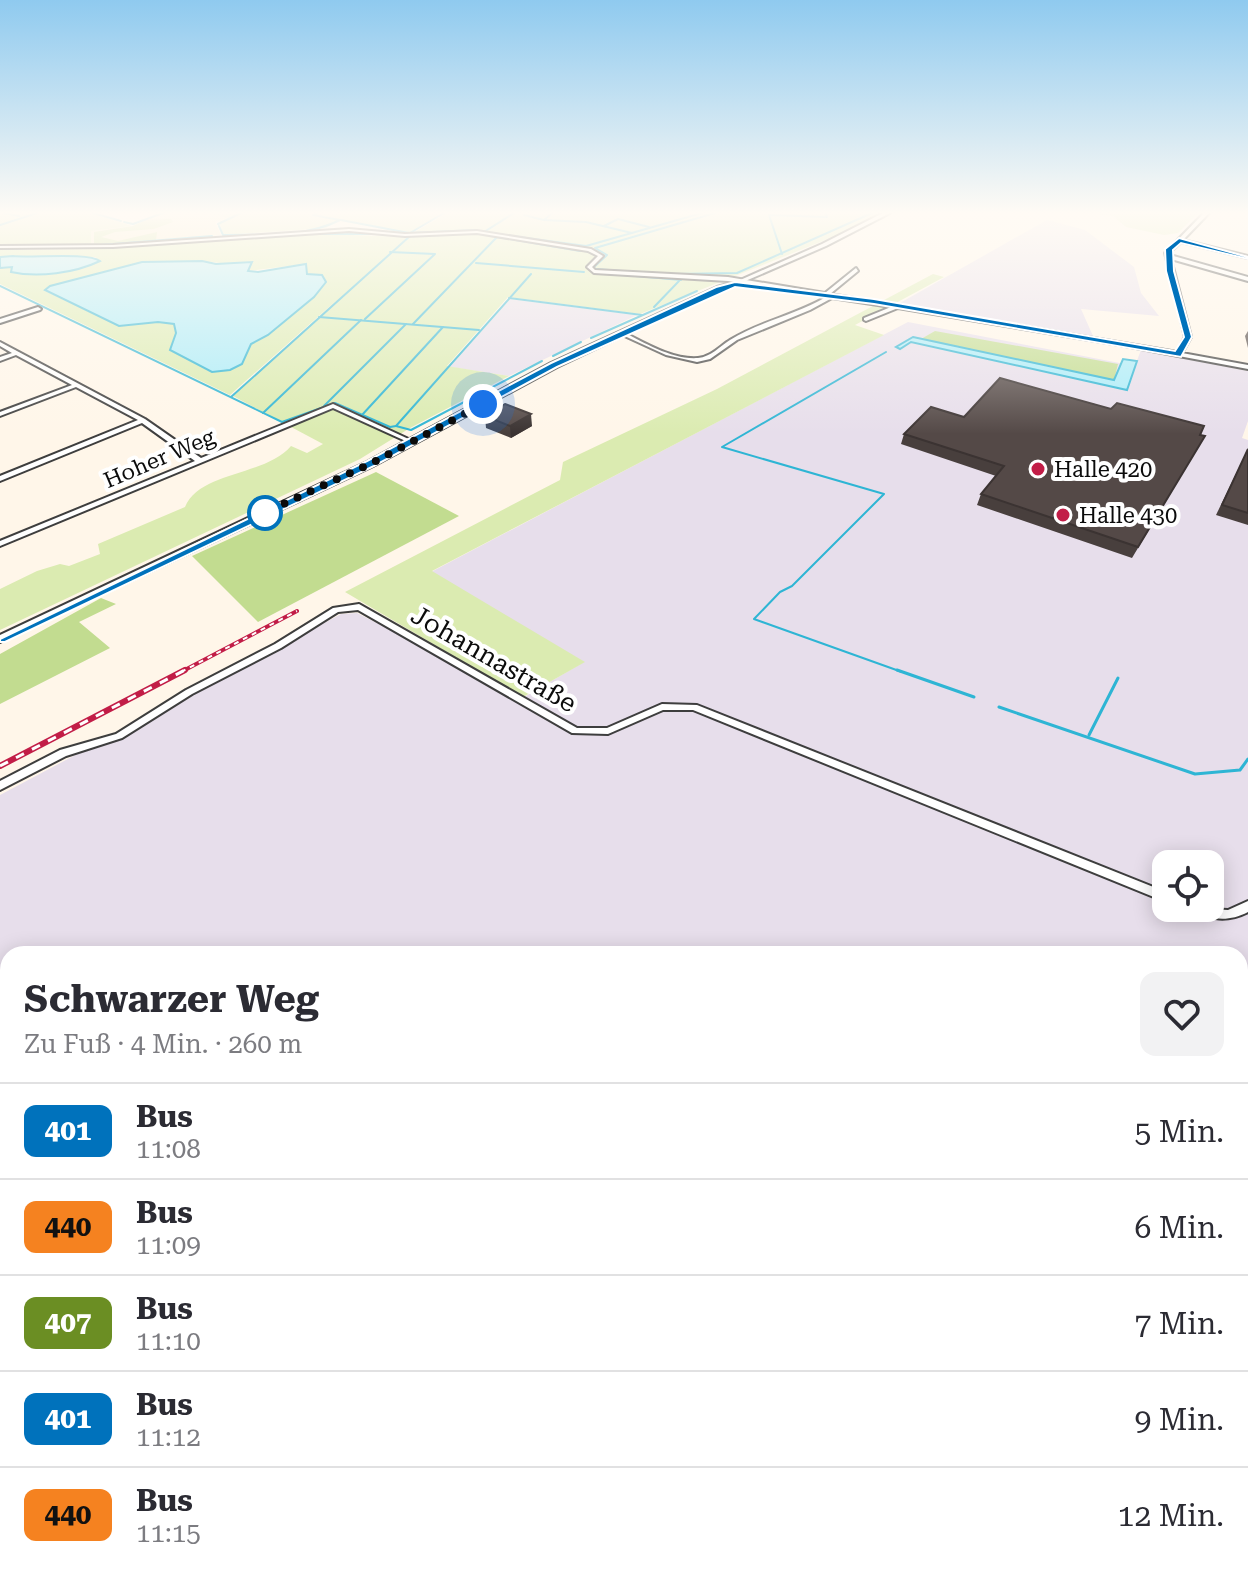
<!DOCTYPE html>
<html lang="de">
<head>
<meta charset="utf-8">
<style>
  body { margin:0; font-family:"Roboto Serif",serif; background:#f2f2f3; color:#2b2b33; height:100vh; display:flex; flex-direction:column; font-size:30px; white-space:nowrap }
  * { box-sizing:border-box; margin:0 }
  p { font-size:26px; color:#7c7c81 }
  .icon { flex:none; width:44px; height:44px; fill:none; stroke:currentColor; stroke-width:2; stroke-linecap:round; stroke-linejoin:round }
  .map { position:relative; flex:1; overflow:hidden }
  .panel { position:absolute; left:0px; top:946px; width:1248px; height:632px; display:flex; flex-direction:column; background:#fff; border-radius:24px 24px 0 0; box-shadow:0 4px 20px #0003 }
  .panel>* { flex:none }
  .badge { padding:0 16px; border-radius:12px; font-size:28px; line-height:52px }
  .buttons { position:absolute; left:1152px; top:850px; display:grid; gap:16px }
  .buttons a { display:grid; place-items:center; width:72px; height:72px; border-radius:16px; background:#fff; box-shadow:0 4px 20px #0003; font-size:40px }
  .you { position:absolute; width:40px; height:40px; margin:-20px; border:6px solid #fff; border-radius:50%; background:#1a73e8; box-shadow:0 0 0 12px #1a73e833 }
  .map>.badge { position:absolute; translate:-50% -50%; box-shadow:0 0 0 4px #fff }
  .round { display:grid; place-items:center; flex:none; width:84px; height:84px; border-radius:16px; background:#f2f2f3 }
  .headline { display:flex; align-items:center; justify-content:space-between; height:136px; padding:0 24px }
  h1 { font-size:38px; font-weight:700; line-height:60px }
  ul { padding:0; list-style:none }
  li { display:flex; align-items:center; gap:24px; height:96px; padding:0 24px; border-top:2px solid #e1e1e2 }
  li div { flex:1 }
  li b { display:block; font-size:30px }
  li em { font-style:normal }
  li .badge { min-width:88px; font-weight:700; text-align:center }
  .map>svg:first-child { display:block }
  .industrial { fill:#e7deeb; fill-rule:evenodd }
  .farmland { fill:#f6e9c8 }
  .green { fill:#dbebb1; fill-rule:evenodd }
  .forest { fill:#c2dc90 }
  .water { fill:#abecf9; stroke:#2eb5d4; stroke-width:2 }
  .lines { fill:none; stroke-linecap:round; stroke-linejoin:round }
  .stream-far1 { stroke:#2eb5d4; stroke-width:2 }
  .stream { stroke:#2eb5d4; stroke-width:3 }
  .minor-casing { stroke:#3e3e3e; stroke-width:4 }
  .tertiary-casing { stroke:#3e3e3e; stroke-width:4 }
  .minor { fill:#fff; fill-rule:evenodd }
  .tertiary { fill:#fff; fill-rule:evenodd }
  .rail-far1-casing { stroke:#c21d47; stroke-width:4 }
  .rail-casing { stroke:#c21d47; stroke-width:6 }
  .rail-far1 { stroke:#fff; stroke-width:2; stroke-dasharray:5; stroke-linecap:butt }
  .rail { stroke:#fff; stroke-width:3; stroke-dasharray:9; stroke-linecap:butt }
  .wall { fill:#483f3d }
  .shaded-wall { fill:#3b3332 }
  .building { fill:#544947; stroke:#3b3332; stroke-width:2 }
  .line { fill:#0072bc; stroke:#fff; stroke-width:2 }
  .walk { stroke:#0b0b0b; stroke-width:8; stroke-dasharray:0 14.4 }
  .poi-dot { fill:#c21d47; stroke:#fff; stroke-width:3 }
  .stop-dot { fill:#fff; stroke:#0072bc; stroke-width:4 }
  .labels { text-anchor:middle; stroke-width:8; stroke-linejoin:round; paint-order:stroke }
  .far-street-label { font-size:22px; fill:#0b0b0b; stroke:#fff }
  .far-poi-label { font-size:22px; fill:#0b0b0b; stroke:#fff; text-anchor:start }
  .street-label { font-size:26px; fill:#0b0b0b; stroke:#fff }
</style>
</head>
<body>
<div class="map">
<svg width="1248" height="1578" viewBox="0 0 1248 1578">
  <rect width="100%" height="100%" fill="#fff6e9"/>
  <g class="industrial">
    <path d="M1047,220l38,10 49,37 7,26 18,23 -78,-7 12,27 -193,-33z"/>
    <path d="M510,299l127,16 -128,61 -59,-9z"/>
    <path d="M908,322l227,44 6,-16 107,21v50l-6,17 6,2v1138h-1248v-783l341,-181 16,-1 167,84 60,-35 -153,-90zM1166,864h44v44h-44zM8,954h1232v616h-1232z"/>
  </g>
  <path class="farmland" d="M164,213h43l21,5 -13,4 6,13 -130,10v-14l41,-5z"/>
  <g class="green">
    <path d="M0,213h91l41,13 -41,5v14h-91z"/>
    <path d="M207,213l33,1 203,-1 -34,20 -70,-14 -13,9 -102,7 -5,-13 9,-4z"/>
    <path d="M447,213h436l-25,14 -218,87 -132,-17 -61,69 62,10 -99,52 -50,31 -360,171v-41l37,-18 23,-7 9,2 31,-12 -2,-10 87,-37c15,-36 81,-31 106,-61l16,7 16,-9 -90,-48 106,-98 -109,97 -230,-111v-16l13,-1 -1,5c30,6 56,-5 85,-15h-97v-7l100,-1 226,-15 80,3zM202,261l47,5 -1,5 58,-7 1,10 12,14 -5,9 -46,38 -17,9 -9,20 -71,-14 5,-17 -2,-9 -16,-2 -39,4 -74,-35 97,-29z"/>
    <path d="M1088,213h110l-20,20 -14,2 -38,-8 -13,-11z"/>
    <path d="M933,274l11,3 -89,48 29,10 -452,236 153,91 -62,35 -178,-105 215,-112 3,-18 154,-73z"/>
  </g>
  <g class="forest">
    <path d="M171,219l2,3 -19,7 -39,3 -14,5 17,4 39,-9 -1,9 -62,4v-13l39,-6 12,-6z"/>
    <path d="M935,331l183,33 -4,16 -193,-41z"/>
    <path d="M376,472l83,44 -201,106 -66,-66z"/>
    <path d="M101,598l15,6 -37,18 31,26 -110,56v-50z"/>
  </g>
  <g class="water">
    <path d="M13,256c18,2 76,-4 87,5 -25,12 -62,17 -89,11l1,-5 -12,1v-11z"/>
    <path d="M202,261l14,3 36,-2 -4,9 10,1 48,-8 1,10 15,1 4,7 -12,15 -46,38 -17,9 -9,20 -12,6 -18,2 -42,-22 6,-17 -2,-9 -16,-2 -39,4 -74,-36 5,-4 92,-24z"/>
    <path d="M913,337l201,43 9,-21 14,2 -10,29 -216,-48 -11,7 -4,-2z"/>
    <path d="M0,1438l8,12v120h14l-3,8h-19z"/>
  </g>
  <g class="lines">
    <g class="stream-far1">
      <path d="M4,213l15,3"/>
      <path d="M93,213l28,8"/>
      <path d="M552,213l-8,7 42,2 46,11"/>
      <path d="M524,215l20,5"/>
      <path d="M341,220l68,13 67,-3"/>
      <path d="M124,222l9,2 30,-11"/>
      <path d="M218,224l23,-11"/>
      <path d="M0,225l37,-12"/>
      <path d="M219,226l4,9c39,-1 81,3 117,-15l-27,-5 4,-2"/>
      <path d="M604,226l14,-7 31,8"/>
      <path d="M484,232l30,-19"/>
      <path d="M410,233l34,-20"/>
      <path d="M490,233l96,13 116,-33"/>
      <path d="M307,234h73"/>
      <path d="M403,236l37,-1"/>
      <path d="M101,245l111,-9"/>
      <path d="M0,246h36"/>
      <path d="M0,249l172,-6"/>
      <path d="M782,254l-13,-39 58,2 -1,-4"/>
      <path d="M476,263l108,9"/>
      <path d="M593,268l14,-13 -12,-7 120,-35"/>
      <path d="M595,269l68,5"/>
      <path d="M531,274l-135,152 15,4 131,-69"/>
      <path d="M613,274l68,6"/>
      <path d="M674,274l63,-1 135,-60"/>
      <path d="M0,286l282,136 53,-19 55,24 6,-1"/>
      <path d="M509,298l133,17"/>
      <path d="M654,307l25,-26"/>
      <path d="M319,317l160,13"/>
      <path d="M365,319l70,-65 -45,-2"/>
      <path d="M413,324l84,-87 83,14"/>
      <path d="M591,338l106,-47"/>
      <path d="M886,352l-164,95 162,47 -92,92 -12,6 -26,27 148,53"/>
      <path d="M553,356l28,-14"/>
      <path d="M231,397l179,-161"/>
      <path d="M324,406l82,-82"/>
      <path d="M263,413l98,-93"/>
      <path d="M362,415l81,-88"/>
    </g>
    <g class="stream">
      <path d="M897,670l77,27"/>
      <path d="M999,707l196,67 45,-4 8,-11"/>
      <path d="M1089,735l29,-57"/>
    </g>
    <g class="minor-casing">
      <g id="minor">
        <path d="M1204,213h5l-26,27 65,16v2l-67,-16 -12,11 1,2 78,22v4l-77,-22 20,78 -9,16 66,12v4l-128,-24 -222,-37 -32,13 -2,-1v-2l27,-11 -59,-9 -22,12 -73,30 -27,19 -13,3 -31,-7 -48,-22 5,-1c22,11 50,28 75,26 13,-1 22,-12 32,-18 30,-19 66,-25 96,-43l-98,-16 -134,-8 -7,-6 11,-11 -10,-5 -111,-18 -72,3 -56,-5 -236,16 -113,1v-2l113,-1 236,-16 56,5 72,-3 114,18 12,7 -11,11 3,3 133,7 97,16 31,-25 2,3 -28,23 347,58 8,-15 -20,-84z"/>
        <path d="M38,307l3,2 -1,1 -40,13v-4z"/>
        <path d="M0,342l145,77 56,39 132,-54 82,38 -5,1 -77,-35 -333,138v-5l195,-80 -53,-38 -142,58v-5l138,-56 -62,-33 -76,29v-4l72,-27 -56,-30 -16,6v-4l12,-4 -12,-7z"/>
        <path d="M359,604l218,124h30l55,-24 35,1 469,187v10l-473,-192h-30l-55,24 -36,-1 -214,-123 -20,2 -57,36 -89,46 -70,44 -56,18 -66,34v-9l60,-31 56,-16 70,-44 89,-46 58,-36z"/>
        <path d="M1248,901v11c-21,11 -37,7 -58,-1l-2,-3 40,2z"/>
      </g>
    </g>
    <g class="tertiary-casing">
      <g id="tertiary">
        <path d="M883,213h7l-64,33 -83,36 -5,-1 84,-37z"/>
        <path d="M735,282l2,3 -16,4 -164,78 -184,99 -373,176v-7l367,-173 184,-99 166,-76z"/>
      </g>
    </g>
    <use href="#minor" class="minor"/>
    <use href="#tertiary" class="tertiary"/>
    <g class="rail-far1-casing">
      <path id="rail-far1" d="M181,672l116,-61"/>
    </g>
    <g class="rail-casing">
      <path id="rail" d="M0,766l185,-96"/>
    </g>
    <use href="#rail-far1" class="rail-far1"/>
    <use href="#rail" class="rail"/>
  </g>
  <g class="wall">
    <path d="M1248,331v17l-3,-12z"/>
    <path d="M485,416l47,10 -21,12 -25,-10z"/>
    <path d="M964,417l236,18 5,1 -73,122 -155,-53 4,-11 15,-18 -95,-32 3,-10z"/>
    <path d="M1248,449v76l-32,-10z"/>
  </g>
  <path class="shaded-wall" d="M531,414l1,12 -21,12 -1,-12z"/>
  <g class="building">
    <path d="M1000,378l111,31 6,-6 87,23 -4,9 5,1 -67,111 -157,-53 23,-28 -100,-32 27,-27 33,10z"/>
    <path d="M505,404l26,10 -21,12 -25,-10z"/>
    <path d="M1248,449v64l-26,-8z"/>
  </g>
  <linearGradient id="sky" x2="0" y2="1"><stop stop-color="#8fcaef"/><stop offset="0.49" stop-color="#fffbf5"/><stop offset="1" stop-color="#fffbf5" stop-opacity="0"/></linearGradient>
  <rect width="1248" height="434" fill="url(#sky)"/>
  <path class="line" d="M1179,238l69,19v2l-67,-16 -8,7 1,21 18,66 -11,20 -307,-53 -139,-17 -178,80 -183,99 -369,176h-5v-3l367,-178 184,-98 165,-76 19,-5 139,17 301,52 9,-14 -18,-66 -1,-22z"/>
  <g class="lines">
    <path class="walk" d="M265,513l-10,4 115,-53 113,-60"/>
  </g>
  <g class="poi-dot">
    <circle cx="1038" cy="469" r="8"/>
    <circle cx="1063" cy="515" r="8"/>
  </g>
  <circle class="stop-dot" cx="265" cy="513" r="16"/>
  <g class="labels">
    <g class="far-street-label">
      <text transform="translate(159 458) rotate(-23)" y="8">Hoher Weg</text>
    </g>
    <g class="far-poi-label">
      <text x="1054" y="477">Halle 420</text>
      <text x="1079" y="523">Halle 430</text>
    </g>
    <g class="street-label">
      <text transform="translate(494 659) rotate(30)" y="9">Johannastraße</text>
    </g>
  </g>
</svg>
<div class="buttons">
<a><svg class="icon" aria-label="locate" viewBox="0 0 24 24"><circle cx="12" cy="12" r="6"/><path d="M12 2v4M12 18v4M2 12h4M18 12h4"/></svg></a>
</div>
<div class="you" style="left:483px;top:404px"></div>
<section class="panel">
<div class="headline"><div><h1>Schwarzer Weg</h1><p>Zu Fuß · 4 Min. · 260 m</p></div><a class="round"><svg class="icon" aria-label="heart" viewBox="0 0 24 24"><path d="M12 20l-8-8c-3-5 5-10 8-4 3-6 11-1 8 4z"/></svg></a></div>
<ul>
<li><span class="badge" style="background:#0072bc;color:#fff">401</span><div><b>Bus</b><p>11:08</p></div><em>5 Min.</em></li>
<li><span class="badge" style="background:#f58220;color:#111">440</span><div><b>Bus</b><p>11:09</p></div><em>6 Min.</em></li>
<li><span class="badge" style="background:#6b8e23;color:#fff">407</span><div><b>Bus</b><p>11:10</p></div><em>7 Min.</em></li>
<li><span class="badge" style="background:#0072bc;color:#fff">401</span><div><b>Bus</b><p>11:12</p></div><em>9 Min.</em></li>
<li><span class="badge" style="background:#f58220;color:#111">440</span><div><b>Bus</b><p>11:15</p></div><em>12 Min.</em></li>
</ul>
</section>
</div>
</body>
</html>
